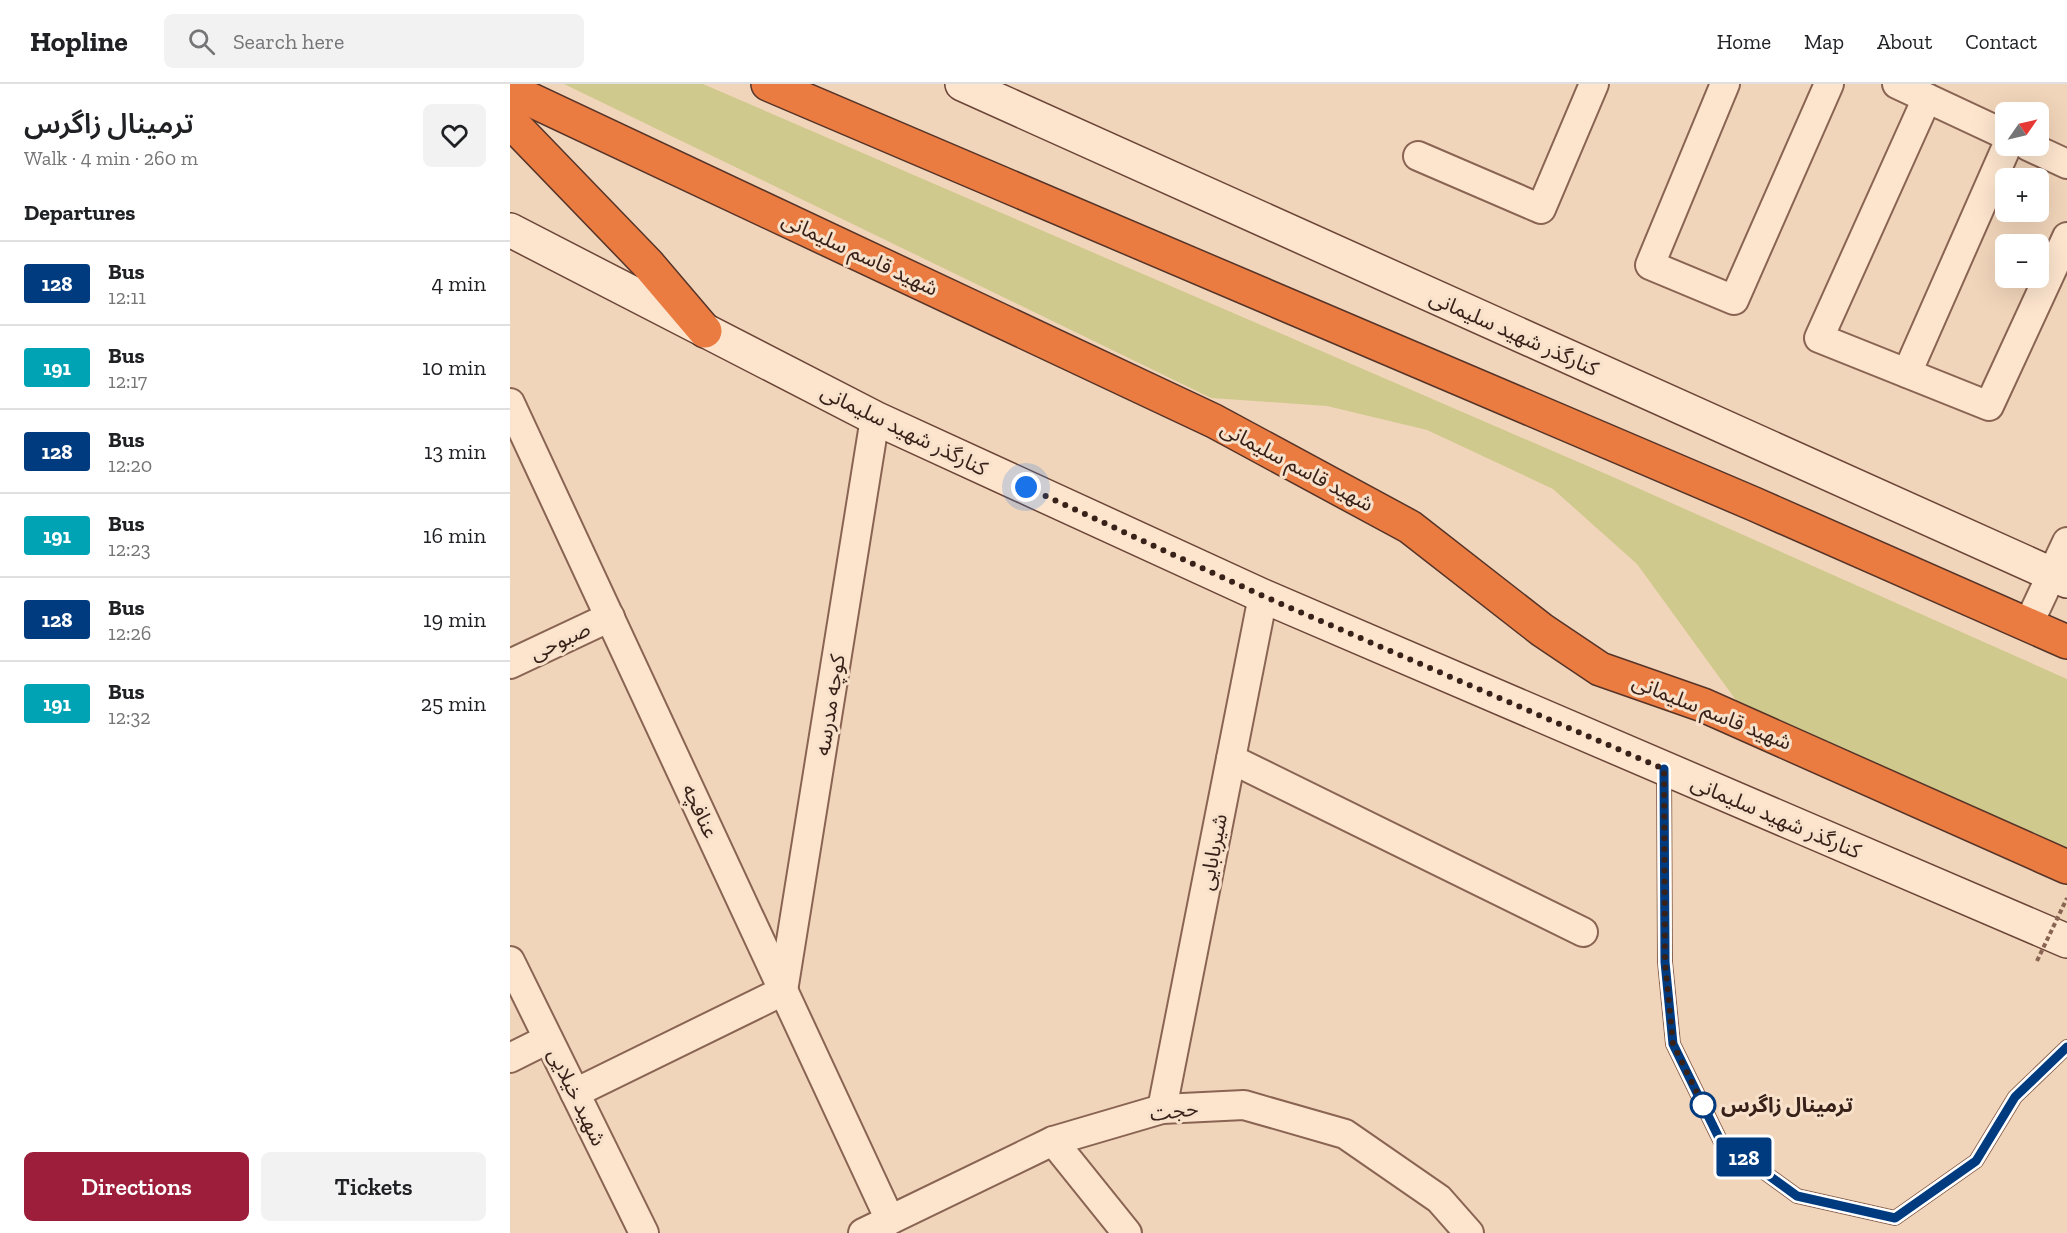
<!DOCTYPE html>
<html lang="en">
<head>
<meta charset="utf-8">
<style>
  body { margin:0; font-family:"Zilla Slab","Noto Sans Arabic",serif; background:#f2f2f2; color:#202124; height:100vh; display:flex; flex-direction:column; font-size:22px; white-space:nowrap }
  * { box-sizing:border-box; margin:0 }
  p { font-size:20px; color:#757577 }
  .icon { flex:none; width:33px; height:33px; fill:none; stroke:currentColor; stroke-width:2; stroke-linecap:round; stroke-linejoin:round }
  .map { position:relative; flex:1; overflow:hidden }
  .sheet { display:flex; flex-direction:column; background:#fff; width:510px }
  .sheet>* { flex:none }
  .badge { padding:0 12px; border-radius:4px; font-size:21px; line-height:39px }
  .needle { width:39px; rotate:56deg }
  .buttons { position:absolute; left:1485px; top:18px; display:grid; gap:12px }
  .buttons a { display:grid; place-items:center; width:54px; height:54px; border-radius:9px; background:#fff; box-shadow:0 6px 24px #0002; font-size:30px }
  .you { position:absolute; width:30px; height:30px; margin:-15px; border:4px solid #fff; border-radius:50%; background:#1a73e8; box-shadow:0 0 0 9px #1a73e833 }
  .map>.badge { position:absolute; translate:-50% -50%; box-shadow:0 0 0 3px #fff }
  h2 { padding:0 24px; font-size:22px; line-height:54px }
  .round { display:grid; place-items:center; flex:none; width:63px; height:63px; border-radius:9px; background:#f2f2f2 }
  .head { display:flex; align-items:center; justify-content:space-between; height:102px; padding:0 24px }
  h1 { font-size:28px; font-weight:600; line-height:45px }
  .cta { display:flex; gap:12px; margin-top:auto; padding:12px 24px }
  .cta a { flex:1; height:69px; border-radius:9px; background:#9d1e3a; color:#fff; font-size:24px; font-weight:600; line-height:69px; text-align:center }
  .cta a+a { background:#f2f2f2; color:#202124 }
  ul { padding:0; list-style:none }
  li { display:flex; align-items:center; gap:18px; height:84px; padding:0 24px; border-top:2px solid #e0e0e0 }
  li div { flex:1 }
  li b { display:block; font-size:22px }
  li em { font-style:normal }
  li .badge { min-width:66px; font-weight:700; text-align:center }
  header { display:flex; align-items:center; gap:36px; box-sizing:border-box; height:84px; padding:0 30px; background:#fff; border-bottom:2px solid #e0e0e0 }
  header strong { font-size:28px }
  nav { display:flex; gap:33px; margin-inline-start:auto; font-size:21px }
  .search { width:420px; height:54px; background:#f2f2f2; display:flex; align-items:center; gap:15px; box-sizing:border-box; padding:0 21px; border-radius:9px; color:#757577; font-size:22px }
  main { display:flex; flex:1; min-height:0 }
  .map>svg:first-child { display:block }
  .green { fill:#d0c98d }
  .lines { fill:none; stroke-linecap:round; stroke-linejoin:round }
  .lane-casing { stroke:#896453; stroke-width:16 }
  .street-casing { stroke:#896453; stroke-width:32 }
  .secondary-casing { stroke:#6b4537; stroke-width:36 }
  .highway-casing { stroke:#563428; stroke-width:36 }
  .lane { stroke:#fce4cd; stroke-width:14 }
  .street { stroke:#fce4cd; stroke-width:28 }
  .secondary { stroke:#fce4cd; stroke-width:33 }
  .highway { stroke:#ea7b41; stroke-width:33 }
  .path-bridge { stroke:#896453; stroke-width:4; stroke-dasharray:4.5 3; stroke-linecap:butt }
  .line-casing { stroke:#fff; stroke-width:14 }
  .line { stroke:#003b80; stroke-width:9 }
  .walk { stroke:#372119; stroke-width:6; stroke-dasharray:0 10.8 }
  .stop-dot { fill:#fff; stroke:#003b80; stroke-width:3 }
  .labels { text-anchor:middle; stroke-width:6; stroke-linejoin:round; paint-order:stroke }
  .street-label { font-size:21px; fill:#372119; stroke:#f8e1ca }
  .stop-label { font-size:21px; font-weight:bold; fill:#372119; stroke:#f8e1ca; text-anchor:start }
</style>
</head>
<body>
<header>
<strong>Hopline</strong>
<div class="search"><svg class="icon" aria-label="search" viewBox="0 0 24 24"><circle cx="10" cy="10" r="6"/><path d="M15 15l6 6"/></svg>Search here</div>
<nav><a>Home</a><a>Map</a><a>About</a><a>Contact</a></nav>
</header>
<main>
<section class="sheet">
<div class="head"><div><h1>ترمینال زاگرس</h1><p>Walk · 4 min · 260 m</p></div><a class="round"><svg class="icon" aria-label="heart" viewBox="0 0 24 24"><path d="M12 20l-8-8c-3-5 5-10 8-4 3-6 11-1 8 4z"/></svg></a></div>
<h2>Departures</h2>
<ul>
<li><span class="badge" style="background:#003b80;color:#fff">128</span><div><b>Bus</b><p>12:11</p></div><em>4 min</em></li>
<li><span class="badge" style="background:#00a3b4;color:#fff">191</span><div><b>Bus</b><p>12:17</p></div><em>10 min</em></li>
<li><span class="badge" style="background:#003b80;color:#fff">128</span><div><b>Bus</b><p>12:20</p></div><em>13 min</em></li>
<li><span class="badge" style="background:#00a3b4;color:#fff">191</span><div><b>Bus</b><p>12:23</p></div><em>16 min</em></li>
<li><span class="badge" style="background:#003b80;color:#fff">128</span><div><b>Bus</b><p>12:26</p></div><em>19 min</em></li>
<li><span class="badge" style="background:#00a3b4;color:#fff">191</span><div><b>Bus</b><p>12:32</p></div><em>25 min</em></li>
</ul>
<div class="cta"><a>Directions</a><a>Tickets</a></div>
</section>
<div class="map">
<svg width="1557" height="1149" viewBox="0 0 1557 1149">
  <rect width="100%" height="100%" fill="#f1d5ba"/>
  <path class="green" d="M54,0h139l910,393 454,202v169l-329,-145 -101,-139 -84,-75 -126,-59 -100,-24 -116,-8z"/>
  <g class="lines">
    <g class="lane-casing">
      <path id="lane" d="M1154,685l1,193 8,82 47,96 77,56 98,22 81,-57 39,-64 52,-50"/>
    </g>
    <g class="street-casing">
      <g id="street">
        <path d="M1215,0l-75,181 84,35 95,-216"/>
        <path d="M1387,0l109,51"/>
        <path d="M1417,14l-108,240 170,68 78,-169"/>
        <path d="M1518,62l39,18"/>
        <path d="M908,72l123,53 53,-125"/>
        <path d="M1397,289l100,-227"/>
        <path d="M0,319l380,817"/>
        <path d="M1518,541l39,-83"/>
        <path d="M0,580l100,-47"/>
        <path d="M721,675l352,173"/>
        <path d="M0,877l134,272"/>
        <path d="M273,907l92,-573"/>
        <path d="M0,974l38,-19"/>
        <path d="M65,1009l208,-102"/>
        <path d="M652,1025l101,-513"/>
        <path d="M543,1057l74,92"/>
        <path d="M353,1149l190,-92 109,-32 82,-4 101,29 94,65 30,34"/>
      </g>
    </g>
    <g class="secondary-casing">
      <g id="secondary">
        <path d="M452,0l1105,497"/>
        <path d="M0,146l365,188 388,178 804,345"/>
      </g>
    </g>
    <g class="highway-casing">
      <g id="highway">
        <path d="M258,0l986,420 313,138"/>
        <path d="M0,6l704,331 196,106 132,103 58,39 103,36 364,162"/>
        <path d="M0,37l138,143 57,67"/>
      </g>
    </g>
    <use href="#lane" class="lane"/>
    <use href="#street" class="street"/>
    <use href="#secondary" class="secondary"/>
    <use href="#highway" class="highway"/>
    <path class="path-bridge" d="M1527,877l30,-63"/>
  </g>
  <g class="lines">
    <g class="line-casing">
      <path id="line" d="M1154,685l1,193 8,82 47,96 77,56 98,22 81,-57 39,-64 52,-50"/>
    </g>
    <use href="#line" class="line"/>
    <path class="walk" d="M516,403l237,109 401,173 1,193 8,82 30,61"/>
  </g>
  <circle class="stop-dot" cx="1193" cy="1021" r="12"/>
  <g class="labels">
    <g class="street-label">
      <text transform="translate(350 170) rotate(25)" y="7">شهید قاسم سلیمانی</text>
      <text transform="translate(1004 249) rotate(24)" y="7">کنارگذر شهید سلیمانی</text>
      <text transform="translate(394 346) rotate(26)" y="7">کنارگذر شهید سلیمانی</text>
      <text transform="translate(787 382) rotate(28)" y="7">شهید قاسم سلیمانی</text>
      <text transform="translate(50 557) rotate(-25)" y="7">صبوحی</text>
      <text transform="translate(320 621) rotate(-81)" y="7">کوچه مدرسه</text>
      <text transform="translate(1202 628) rotate(22)" y="7">شهید قاسم سلیمانی</text>
      <text transform="translate(190 727) rotate(65)" y="7">عنافچه</text>
      <text transform="translate(1266 733) rotate(23)" y="7">کنارگذر شهید سلیمانی</text>
      <text transform="translate(703 768) rotate(-79)" y="7">شیربابایی</text>
      <text transform="translate(67 1013) rotate(64)" y="7">شهید خیلایی</text>
      <text transform="translate(664 1027) rotate(-7)" y="7">حجت</text>
    </g>
    <g class="stop-label">
      <text x="1211" y="1028">ترمینال زاگرس</text>
    </g>
  </g>
</svg>
<div class="buttons">
<a><svg class="needle" viewBox="-14 -14 28 28"><path d="M0-13l5 13h-10z" fill="#e53935"/><path d="M0 13l5-13h-10z" fill="#757577"/></svg></a>
<a>+</a>
<a>−</a>
</div>
<div class="you" style="left:516px;top:403px"></div>
<b class="badge" style="left:1234px;top:1073px;background:#003b80;color:#fff">128</b>
</div>
</main>
</body>
</html>
